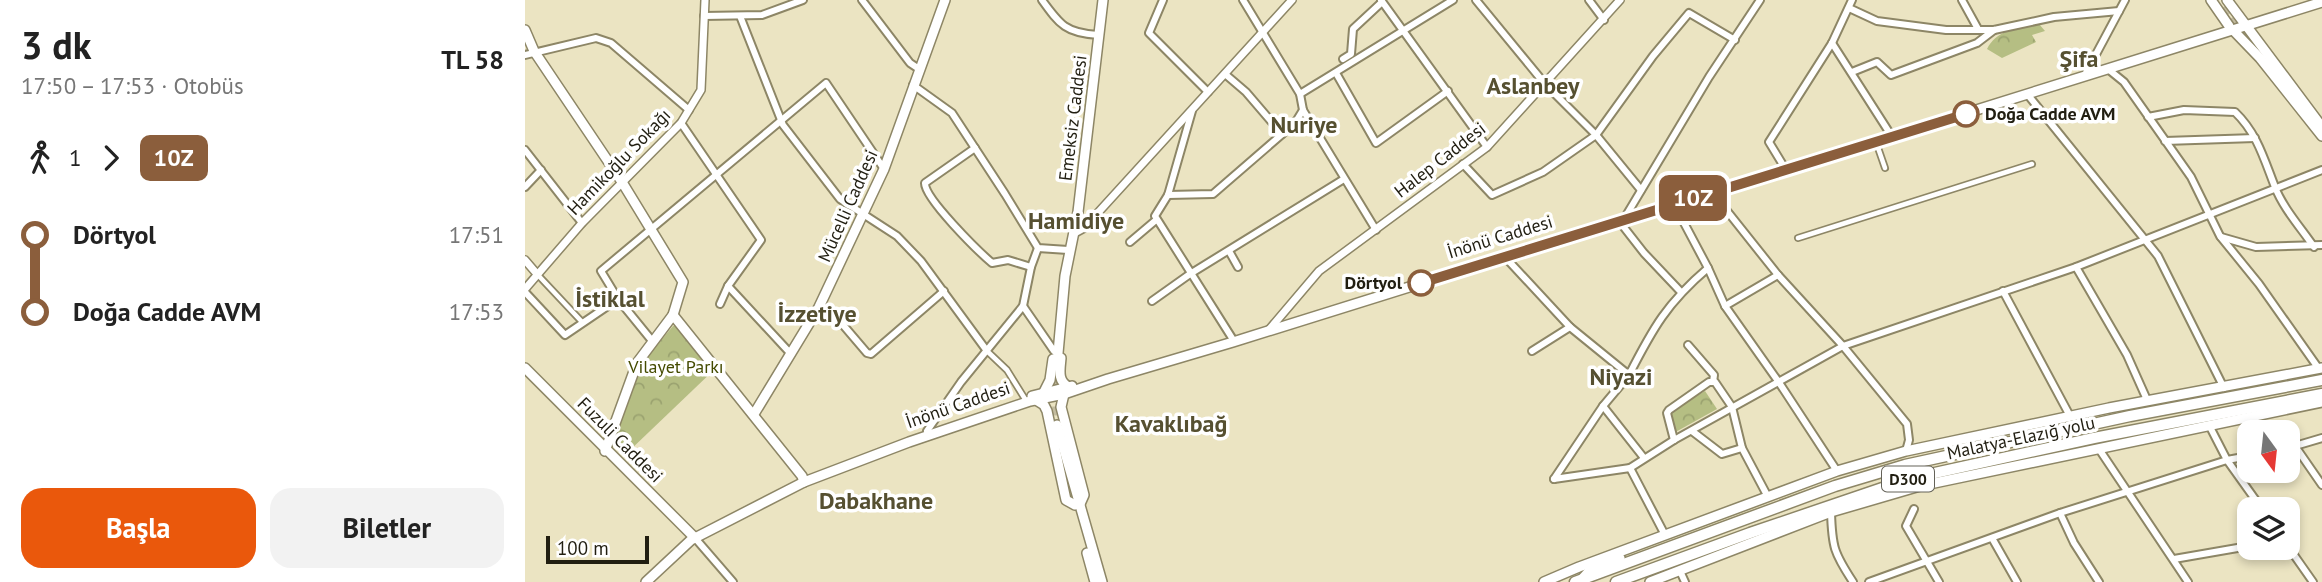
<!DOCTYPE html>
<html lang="tr">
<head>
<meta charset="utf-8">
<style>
  body { margin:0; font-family:"PT Sans",sans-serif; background:#f2f2f2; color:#222; height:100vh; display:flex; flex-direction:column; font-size:26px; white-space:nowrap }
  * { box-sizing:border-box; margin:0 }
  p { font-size:23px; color:#767676 }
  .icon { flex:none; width:38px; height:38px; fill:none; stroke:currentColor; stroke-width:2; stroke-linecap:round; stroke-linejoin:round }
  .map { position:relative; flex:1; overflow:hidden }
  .details { display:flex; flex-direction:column; background:#fff; width:525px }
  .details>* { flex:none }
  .badge { padding:0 14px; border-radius:10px; font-size:24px; line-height:46px }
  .needle { width:46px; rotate:165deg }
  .controls { position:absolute; left:1712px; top:420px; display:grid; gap:14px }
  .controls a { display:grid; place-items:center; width:63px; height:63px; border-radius:14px; background:#fff; box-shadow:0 4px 10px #0003; font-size:35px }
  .scale { position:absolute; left:21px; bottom:18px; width:103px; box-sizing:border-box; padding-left:7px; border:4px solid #211e11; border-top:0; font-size:19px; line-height:24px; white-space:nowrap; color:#211e11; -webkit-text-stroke:5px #fff; paint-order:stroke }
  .map>.badge { position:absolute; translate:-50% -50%; box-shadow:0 0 0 4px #fff }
  .legs { display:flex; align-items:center; gap:10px; height:77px; padding:0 21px; font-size:23px }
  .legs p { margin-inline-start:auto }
  .head { display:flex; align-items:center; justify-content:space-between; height:119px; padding:0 21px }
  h1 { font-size:38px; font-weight:700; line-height:52px }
  .button { display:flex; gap:14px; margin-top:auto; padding:14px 21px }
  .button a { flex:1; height:80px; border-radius:21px; background:#ea580c; color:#fff; font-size:28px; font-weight:700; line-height:80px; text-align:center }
  .button a+a { background:#f2f2f2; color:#222 }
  ul { padding:0 21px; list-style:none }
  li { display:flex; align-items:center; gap:24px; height:77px; font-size:26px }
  li i { display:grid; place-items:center; width:10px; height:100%; margin:0 9px; background:currentColor }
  li i::after { content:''; width:18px; height:18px; margin:-9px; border:5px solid; border-radius:50%; background:#fff }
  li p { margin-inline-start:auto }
  li:first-child i { background:linear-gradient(#0000 50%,currentColor 0) }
  li:last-child i { background:linear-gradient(currentColor 50%,#0000 0) }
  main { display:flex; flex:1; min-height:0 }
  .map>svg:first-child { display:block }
  .park { fill:url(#park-crowns) }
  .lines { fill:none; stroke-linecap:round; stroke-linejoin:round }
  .secondary-tunnel { stroke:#c3bc9f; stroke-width:9; stroke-dasharray:9 4.5; stroke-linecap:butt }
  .pedestrian-casing { stroke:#8d8666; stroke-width:8 }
  .minor-casing { stroke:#8d8666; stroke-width:10 }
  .tertiary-casing { stroke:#8d8666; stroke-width:10 }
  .secondary-casing { stroke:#8d8666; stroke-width:12 }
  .trunk-casing { stroke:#8d8666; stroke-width:13 }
  .pedestrian { stroke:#fff; stroke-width:4.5 }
  .minor { stroke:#fff; stroke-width:6 }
  .tertiary { stroke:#fff; stroke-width:7 }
  .secondary { stroke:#fff; stroke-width:9 }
  .trunk { stroke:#fff; stroke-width:10 }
  .line-1-casing { stroke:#fff; stroke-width:16 }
  .line-1 { stroke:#8b5e3c; stroke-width:10 }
  .stop-1-dot { fill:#fff; stroke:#8b5e3c; stroke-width:3.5 }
  .labels { text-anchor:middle; stroke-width:7; stroke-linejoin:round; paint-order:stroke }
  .shield { fill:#fff; stroke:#646258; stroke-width:2 }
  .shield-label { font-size:16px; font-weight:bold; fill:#211e11 }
  .stop-label { font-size:18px; font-weight:bold; fill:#211e11; stroke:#fff; text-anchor:start }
  .street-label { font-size:18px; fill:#211e11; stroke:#fff }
  .park-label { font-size:18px; fill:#444b00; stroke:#fff }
  .district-label { font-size:24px; font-weight:bold; fill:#565031; stroke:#fff }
</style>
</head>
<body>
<main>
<section class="details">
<div class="head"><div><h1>3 dk</h1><p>17:50 – 17:53 · Otobüs</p></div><b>TL 58</b></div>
<div class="legs"><svg class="icon" aria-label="walk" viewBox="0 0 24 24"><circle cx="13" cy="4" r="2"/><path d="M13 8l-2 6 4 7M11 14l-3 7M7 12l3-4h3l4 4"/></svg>1<svg class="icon" aria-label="forward" viewBox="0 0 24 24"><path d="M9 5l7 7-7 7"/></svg><b class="badge" style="background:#8b5e3c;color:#fff">10Z</b></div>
<ul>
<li><i style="color:#8b5e3c"></i><b>Dörtyol</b><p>17:51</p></li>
<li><i style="color:#8b5e3c"></i><b>Doğa Cadde AVM</b><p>17:53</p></li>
</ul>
<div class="button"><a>Başla</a><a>Biletler</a></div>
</section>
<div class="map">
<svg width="1797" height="582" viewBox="0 0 1797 582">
  <defs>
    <pattern id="park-crowns" width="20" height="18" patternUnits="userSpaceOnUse" patternTransform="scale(1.75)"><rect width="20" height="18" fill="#b5be83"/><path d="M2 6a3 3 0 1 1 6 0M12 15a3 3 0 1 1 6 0" fill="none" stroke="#9ba370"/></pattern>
  </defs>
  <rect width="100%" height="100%" fill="#ebe4c2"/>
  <g class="park">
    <path d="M1514,24l6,7 -13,4 4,7 -34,16 -15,-9c10,-20 32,-21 52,-25z"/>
    <path d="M148,326h5l38,42 -89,85 -13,-12 1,-9 26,-68z"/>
    <path d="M1180,391l12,18 -45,25 -6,-20z"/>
  </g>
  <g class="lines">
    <g class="secondary-tunnel">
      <path d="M1700,6l35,45"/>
      <path d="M531,366l1,59"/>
    </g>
    <g class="pedestrian-casing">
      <g id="pedestrian">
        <path d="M1351,142l9,26"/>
        <path d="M1273,238l234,-74"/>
        <path d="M12,274l46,49"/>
        <path d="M462,351l20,19 18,29"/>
      </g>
    </g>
    <g class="minor-casing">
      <g id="minor">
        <path d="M337,0l48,63 9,6"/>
        <path d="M517,0c18,25 24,33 56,35"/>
        <path d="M638,0l-14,33 59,59"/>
        <path d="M718,0l57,94 3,16 73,120"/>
        <path d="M856,0l106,147"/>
        <path d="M951,0l69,84 51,51 45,55"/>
        <path d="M1064,0l15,20"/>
        <path d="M1437,0l16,29"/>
        <path d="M1324,8l28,13 69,9h48l60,-13 65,-6"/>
        <path d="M179,16l58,-1 41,-15"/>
        <path d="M215,16l43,109 57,74 57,37 24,25 66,90"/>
        <path d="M1307,43l57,89"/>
        <path d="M0,55l71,-17 15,5 78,67"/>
        <path d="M818,59l8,-5 2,-25 29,-27"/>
        <path d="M1583,69l16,13 67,95 29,59 39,48 60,85"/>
        <path d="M1327,72l25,-10 14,13 86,-32 17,-13"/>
        <path d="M811,73l40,70 72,-52"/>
        <path d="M1561,73l39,-73"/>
        <path d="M700,74l21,18 36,42"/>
        <path d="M388,85l39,28 53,81 33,54 30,2"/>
        <path d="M775,94l153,-94"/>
        <path d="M1503,95l130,161 66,132"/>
        <path d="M667,111l-24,84 -13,21 77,122"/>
        <path d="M1623,117l36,-7 51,2c22,21 29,47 40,75 8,21 26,41 39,60"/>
        <path d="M156,123l80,117 -33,46 63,68"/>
        <path d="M1640,141l90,-3"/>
        <path d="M450,148l-50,35c-1,15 53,68 67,80l16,-3 23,7"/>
        <path d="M0,150l57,73"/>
        <path d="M938,164l29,31 51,-23 53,-37 57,-79 36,-43 46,27"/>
        <path d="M1258,165l-14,-23 63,-99 20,-43"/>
        <path d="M0,187l16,-17"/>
        <path d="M1187,192l66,83 65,71 64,78 2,16 -3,11"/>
        <path d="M643,195l45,-1 82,-71 8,-13"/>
        <path d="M1102,214l82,-137 51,-77"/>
        <path d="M1094,221l25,32 36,38"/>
        <path d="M1696,237l35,10 66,-2"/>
        <path d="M605,242l26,-22"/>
        <path d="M704,251l9,16"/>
        <path d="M980,257l65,70 -38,24"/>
        <path d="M1551,267l51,88 21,47"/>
        <path d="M1183,268l17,38 53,75 59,90"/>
        <path d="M1478,291l67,125"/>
        <path d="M0,292l40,43 53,-36"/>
        <path d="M627,301l38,-27 154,-95"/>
        <path d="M195,304l8,-18"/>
        <path d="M498,306l31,45"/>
        <path d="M1200,306l53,-31"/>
        <path d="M294,307l19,12 29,34 4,1 73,-63"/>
        <path d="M128,342l-35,-43 -17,-28 225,-188 58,86"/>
        <path d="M1163,345l26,30 -1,7"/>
        <path d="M1104,375c24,-47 38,-72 79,-107l-34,-64"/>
        <path d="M1078,406l41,52"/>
        <path d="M1684,425l18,35 35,49"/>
        <path d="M402,431l34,-49 62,-76 8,-39 7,-19"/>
        <path d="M1167,431l30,23 20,-6 26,49"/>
        <path d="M1149,440l-7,-27 2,-3 40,-28h6l17,25 10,41"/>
        <path d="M1770,446l27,-8"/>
        <path d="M1762,448l8,-2 27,39"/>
        <path d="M1574,449l89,133"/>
        <path d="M1105,468l35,67"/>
        <path d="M1029,479l76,-11 44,-28 169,-94 233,-79 246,-97"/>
        <path d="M1029,479l49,-73 26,-31 -59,-48"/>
        <path d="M1389,509l-8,17 33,56"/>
        <path d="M1306,512c1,35 3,41 22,70"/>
        <path d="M1535,513l167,-53 22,-4"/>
        <path d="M170,538l38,44"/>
        <path d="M1467,538l25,44"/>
        <path d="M1762,545l26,37"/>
        <path d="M1649,559l75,-13"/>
        <path d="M1155,571l5,11"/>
        <path d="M1344,582l191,-69 14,30 25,39"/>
      </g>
    </g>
    <g class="tertiary-casing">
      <g id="tertiary">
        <path d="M548,234l11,-6 208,-228"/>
        <path d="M0,260l12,14"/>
        <path d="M0,289l57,-66 99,-100 20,-33 4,-90"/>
        <path d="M743,331l51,-60 168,-124 133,-147"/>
      </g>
    </g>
    <g class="secondary-casing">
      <g id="secondary">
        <path d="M1686,0l18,26"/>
        <path d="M1702,0l95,127"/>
        <path d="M0,30l9,21 88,131 61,100 -10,33 -36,48 -32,88"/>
        <path d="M1708,30l27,28 62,78"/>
        <path d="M148,315l129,161 2,6"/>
        <path d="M536,358c-1,12 -4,23 8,29"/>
        <path d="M532,364l8,-88 13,-64 25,-212"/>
        <path d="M0,368l170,170"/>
        <path d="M519,392l6,-12 3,-21"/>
        <path d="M539,394l-3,13 23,88 -4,9"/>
        <path d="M507,396l40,-10"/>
        <path d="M511,400l8,5 3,6 19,89 9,5"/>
        <path d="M229,414l65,-107 65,-138 61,-169"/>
        <path d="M532,425l45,157"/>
        <path d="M562,553l8,29"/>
        <path d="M1057,579l9,-10 29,-11"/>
        <path d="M121,582l45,-42 113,-58 105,-40 121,-41 34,-7 44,-15 125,-37 1089,-340"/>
        <path d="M1019,582l35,-15 258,-96 69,-20 203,-43 213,-40"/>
        <path d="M1125,582l181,-70 89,-26 402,-84"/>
      </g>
    </g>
    <g class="trunk-casing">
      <g id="trunk">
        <path d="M1050,582l260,-96 70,-21 225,-49 192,-36"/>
        <path d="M1091,582l134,-49 162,-55 182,-40 228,-44"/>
      </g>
    </g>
    <use href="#pedestrian" class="pedestrian"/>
    <use href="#minor" class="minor"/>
    <use href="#tertiary" class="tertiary"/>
    <use href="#secondary" class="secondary"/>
    <use href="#trunk" class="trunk"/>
  </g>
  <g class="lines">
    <g class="line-1-casing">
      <path id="line-1" d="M896,283l545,-169"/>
    </g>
    <use href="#line-1" class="line-1"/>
  </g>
  <g class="stop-1-dot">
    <circle cx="1441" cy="114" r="12"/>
    <circle cx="896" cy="283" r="12"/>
  </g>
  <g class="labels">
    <rect class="shield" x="1357" y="466.5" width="52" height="25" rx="5"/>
    <g class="shield-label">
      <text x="1383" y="485">D300</text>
    </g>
    <g class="stop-label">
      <text x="1460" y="120">Doğa Cadde AVM</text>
      <text x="877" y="289" text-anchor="end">Dörtyol</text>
    </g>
    <g class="street-label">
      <text transform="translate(548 118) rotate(-83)" y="6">Emeksiz Caddesi</text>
      <text transform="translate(915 160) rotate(-38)" y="6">Halep Caddesi</text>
      <text transform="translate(94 162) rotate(-46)" y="6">Hamikoğlu Sokağı</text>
      <text transform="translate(323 206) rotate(-66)" y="6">Mücelli Caddesi</text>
      <text transform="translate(975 237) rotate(-17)" y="6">İnönü Caddesi</text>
      <text transform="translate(433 405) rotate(-19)" y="6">İnönü Caddesi</text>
      <text transform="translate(1496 438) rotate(-12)" y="6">Malatya-Elazığ yolu</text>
      <text transform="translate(95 440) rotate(45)" y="6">Fuzuli Caddesi</text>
    </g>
    <g class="park-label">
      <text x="151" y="373">Vilayet Parkı</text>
    </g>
    <g class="district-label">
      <text x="1554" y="67">Şifa</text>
      <text x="1008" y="94">Aslanbey</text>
      <text x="779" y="133">Nuriye</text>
      <text x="551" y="229">Hamidiye</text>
      <text x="85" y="307">İstiklal</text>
      <text x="292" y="322">İzzetiye</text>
      <text x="1096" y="385">Niyazi</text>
      <text x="646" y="432">Kavaklıbağ</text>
      <text x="351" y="509">Dabakhane</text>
    </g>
  </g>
</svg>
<div class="controls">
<a><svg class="needle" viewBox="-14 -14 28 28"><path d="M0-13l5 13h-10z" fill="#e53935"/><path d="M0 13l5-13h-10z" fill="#767676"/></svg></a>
<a><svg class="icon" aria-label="layers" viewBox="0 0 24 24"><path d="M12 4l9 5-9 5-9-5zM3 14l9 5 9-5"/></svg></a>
</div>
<div class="scale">100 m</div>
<b class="badge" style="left:1168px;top:198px;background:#8b5e3c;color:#fff">10Z</b>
</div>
</main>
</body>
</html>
